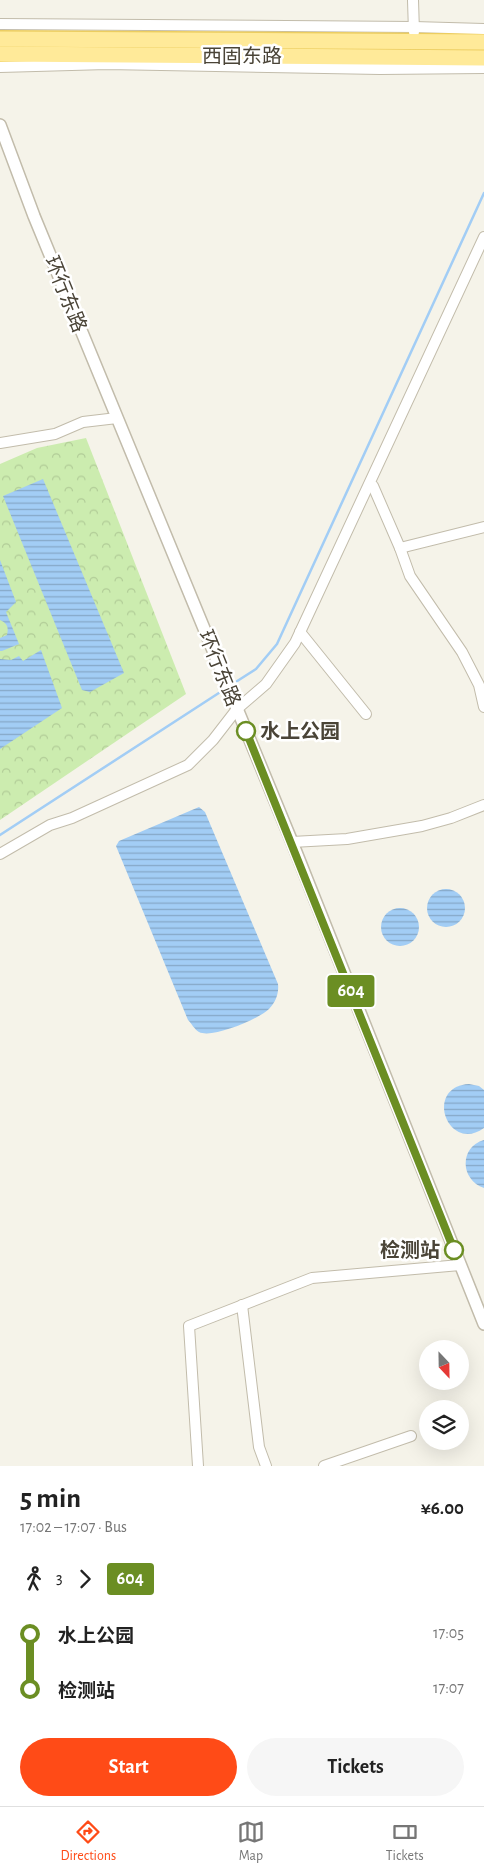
<!DOCTYPE html>
<html lang="en">
<head>
<meta charset="utf-8">
<style>
  body { margin:0; font-family:"Alegreya Sans","Noto Sans SC",sans-serif; background:#f6f6f6; color:#222; height:100vh; display:flex; flex-direction:column; font-size:19px; white-space:nowrap }
  * { box-sizing:border-box; margin:0 }
  p { font-size:16px; color:#767676 }
  .icon { flex:none; width:28px; height:28px; fill:none; stroke:currentColor; stroke-width:2; stroke-linecap:round; stroke-linejoin:round }
  .map { position:relative; height:1466px; overflow:hidden }
  .sheet { display:flex; flex-direction:column; background:#fff; flex:1 }
  .sheet>* { flex:none }
  .badge { padding:0 10px; border-radius:4px; font-size:18px; line-height:32px }
  .needle { width:32px; rotate:158deg }
  .buttons { position:absolute; left:419px; top:1340px; display:grid; gap:10px }
  .buttons a { display:grid; place-items:center; width:50px; height:50px; border-radius:50%; background:#fff; box-shadow:0 5px 20px #0002; font-size:25px }
  .map>.badge { position:absolute; translate:-50% -50%; box-shadow:0 0 0 2px #fff }
  .legs { display:flex; align-items:center; gap:8px; height:55px; padding:0 20px; font-size:16px }
  .legs p { margin-inline-start:auto }
  .head { display:flex; align-items:center; justify-content:space-between; height:85px; padding:0 20px }
  h1 { font-size:28px; font-weight:700; line-height:38px }
  .button { display:flex; gap:10px; margin-top:auto; padding:10px 20px }
  .button a { flex:1; height:58px; border-radius:30px; background:#ff4b17; color:#fff; font-size:20px; font-weight:700; line-height:58px; text-align:center }
  .button a+a { background:#f6f6f6; color:#222 }
  ul { padding:0 20px; list-style:none }
  li { display:flex; align-items:center; gap:18px; height:55px; font-size:19px }
  li i { display:grid; place-items:center; width:8px; height:100%; margin:0 6px; background:currentColor }
  li i::after { content:''; width:12px; height:12px; margin:-6px; border:4px solid; border-radius:50%; background:#fff }
  li p { margin-inline-start:auto }
  li:first-child i { background:linear-gradient(#0000 50%,currentColor 0) }
  li:last-child i { background:linear-gradient(currentColor 50%,#0000 0) }
  .tab-bar { display:flex; justify-content:space-around; align-items:center; height:70px; border-top:1px solid #e0e0e0; background:#fff; font-size:14px; color:#767676 }
  .tab-bar a { display:grid; justify-items:center; gap:2px }
  .tab-bar .selected { color:#ff4b17 }
  .map>svg:first-child { display:block }
  .park { fill:url(#park-crowns) }
  .water { fill:url(#water-rules) }
  .lines { fill:none; stroke-linecap:round; stroke-linejoin:round }
  .stream { stroke:#a2cdf5; stroke-width:2.5 }
  .minor-casing { stroke:#c2bcab; stroke-width:12 }
  .tertiary-casing { stroke:#c2bcab; stroke-width:14 }
  .primary-casing { stroke:#eccd60; stroke-width:18 }
  .minor { stroke:#fff; stroke-width:10 }
  .tertiary { stroke:#fff; stroke-width:11 }
  .primary { stroke:#ffea99; stroke-width:15 }
  .line-1-casing { stroke:#fff; stroke-width:11 }
  .line-1 { stroke:#6b8e23; stroke-width:8 }
  .stop-1-dot { fill:#fff; stroke:#6b8e23; stroke-width:2.5 }
  .labels { text-anchor:middle; stroke-width:5; stroke-linejoin:round; paint-order:stroke }
  .street-label { font-size:20px; fill:#4a4437; stroke:#fff }
  .stop-label { font-size:20px; font-weight:bold; fill:#4a4437; stroke:#fff; text-anchor:start }
</style>
</head>
<body>
<div class="map">
<svg width="484" height="1466" viewBox="0 0 484 1466">
  <defs>
    <pattern id="park-crowns" width="20" height="18" patternUnits="userSpaceOnUse" patternTransform="scale(1.25)"><rect width="20" height="18" fill="#ccecaf"/><path d="M2 6a3 3 0 1 1 6 0M12 15a3 3 0 1 1 6 0" fill="none" stroke="#b1cc97"/></pattern>
    <pattern id="water-rules" width="6" height="5" patternUnits="userSpaceOnUse" patternTransform="scale(1.25)"><rect width="6" height="5" fill="#a2cdf5"/><path d="M0 2.5h6" fill="none" stroke="#86a8c7"/></pattern>
  </defs>
  <rect width="100%" height="100%" fill="#f5f3e9"/>
  <path class="park" d="M86,438l100,256 -186,126v-356l37,-16z"/>
  <g class="water">
    <path d="M43,479l81,194 -34,19 -8,-2 -79,-194z"/>
    <path d="M0,560l16,42 -10,10 13,32 -17,7h-2v-13l7,-3c2,-8 0,-12 -7,-15z"/>
    <path d="M41,650l21,58 -62,41v-90l11,1 8,-4 4,5z"/>
    <path d="M199,807l6,5 73,172c1,9 -2,18 -9,25 -10,10 -57,30 -70,23 -4,-2 -8,-9 -11,-12l-72,-174 3,-5z"/>
    <circle cx="446" cy="908" r="19"/>
    <circle cx="400" cy="927" r="19"/>
    <path d="M469,1084l10,2 5,4v38c-36,26 -61,-41 -15,-44z"/>
    <path d="M484,1140v48c-24,-8 -25,-41 0,-48z"/>
  </g>
  <g class="lines">
    <g class="stream">
      <path d="M231,685l25,-16 21,-25 207,-451"/>
      <path d="M0,835l225,-146"/>
    </g>
    <g class="minor-casing">
      <g id="minor">
        <path d="M413,0l1,32"/>
        <path d="M0,24l414,3 70,2"/>
        <path d="M0,67l107,-3 273,5 104,-1"/>
        <path d="M0,443l55,-9 28,-12 34,-4"/>
        <path d="M373,486l27,62"/>
        <path d="M484,527l-84,21 10,28 52,76 17,33 5,22"/>
        <path d="M300,632l66,82"/>
        <path d="M292,842l55,-3 75,-13 29,-8 33,-13"/>
        <path d="M0,854l50,-29 22,-7 116,-53 25,-25 24,-31 29,-25 29,-41 189,-406"/>
        <path d="M242,1305l17,142 7,19"/>
        <path d="M198,1466l-9,-140 123,-48 148,-13"/>
        <path d="M324,1466l87,-30"/>
      </g>
    </g>
    <g class="tertiary-casing">
      <path id="tertiary" d="M0,125l34,91 258,626 192,482"/>
    </g>
    <g class="primary-casing">
      <g id="primary">
        <path d="M0,39l484,3"/>
        <path d="M0,54l484,4"/>
      </g>
    </g>
    <use href="#minor" class="minor"/>
    <use href="#tertiary" class="tertiary"/>
    <use href="#primary" class="primary"/>
  </g>
  <g class="lines">
    <g class="line-1-casing">
      <path id="line-1" d="M246,731l208,519"/>
    </g>
    <use href="#line-1" class="line-1"/>
  </g>
  <g class="stop-1-dot">
    <circle cx="246" cy="731" r="9"/>
    <circle cx="454" cy="1250" r="9"/>
  </g>
  <g class="labels">
    <g class="street-label">
      <text x="242" y="63">西固东路</text>
      <text transform="translate(66 294) rotate(68)" y="7">环行东路</text>
      <text transform="translate(220 668) rotate(68)" y="7">环行东路</text>
    </g>
    <g class="stop-label">
      <text x="260" y="738">水上公园</text>
      <text x="440" y="1257" text-anchor="end">检测站</text>
    </g>
  </g>
</svg>
<div class="buttons">
<a><svg class="needle" viewBox="-14 -14 28 28"><path d="M0-13l5 13h-10z" fill="#e53935"/><path d="M0 13l5-13h-10z" fill="#767676"/></svg></a>
<a><svg class="icon" aria-label="layers" viewBox="0 0 24 24"><path d="M12 4l9 5-9 5-9-5zM3 14l9 5 9-5"/></svg></a>
</div>
<b class="badge" style="left:351px;top:991px;background:#6b8e23;color:#fff">604</b>
</div>
<section class="sheet">
<div class="head"><div><h1>5 min</h1><p>17:02 – 17:07 · Bus</p></div><b>¥6.00</b></div>
<div class="legs"><svg class="icon" aria-label="walk" viewBox="0 0 24 24"><circle cx="13" cy="4" r="2"/><path d="M13 8l-2 6 4 7M11 14l-3 7M7 12l3-4h3l4 4"/></svg>3<svg class="icon" aria-label="forward" viewBox="0 0 24 24"><path d="M9 5l7 7-7 7"/></svg><b class="badge" style="background:#6b8e23;color:#fff">604</b></div>
<ul>
<li><i style="color:#6b8e23"></i><b>水上公园</b><p>17:05</p></li>
<li><i style="color:#6b8e23"></i><b>检测站</b><p>17:07</p></li>
</ul>
<div class="button"><a>Start</a><a>Tickets</a></div>
</section>
<nav class="tab-bar">
<a class="selected"><svg class="icon" aria-label="directions" viewBox="0 0 24 24"><path d="M12 3l9 9-9 9-9-9zM9 14v-3h6M13 9l2 2-2 2"/></svg>Directions</a>
<a><svg class="icon" aria-label="map" viewBox="0 0 24 24"><path d="M3 6l6-2 6 2 6-2v14l-6 2-6-2-6 2zM9 4v14M15 6v14"/></svg>Map</a>
<a><svg class="icon" aria-label="tickets" viewBox="0 0 24 24"><path d="M3 7h18v10H3zM15 7v10"/></svg>Tickets</a>
</nav>
</body>
</html>
